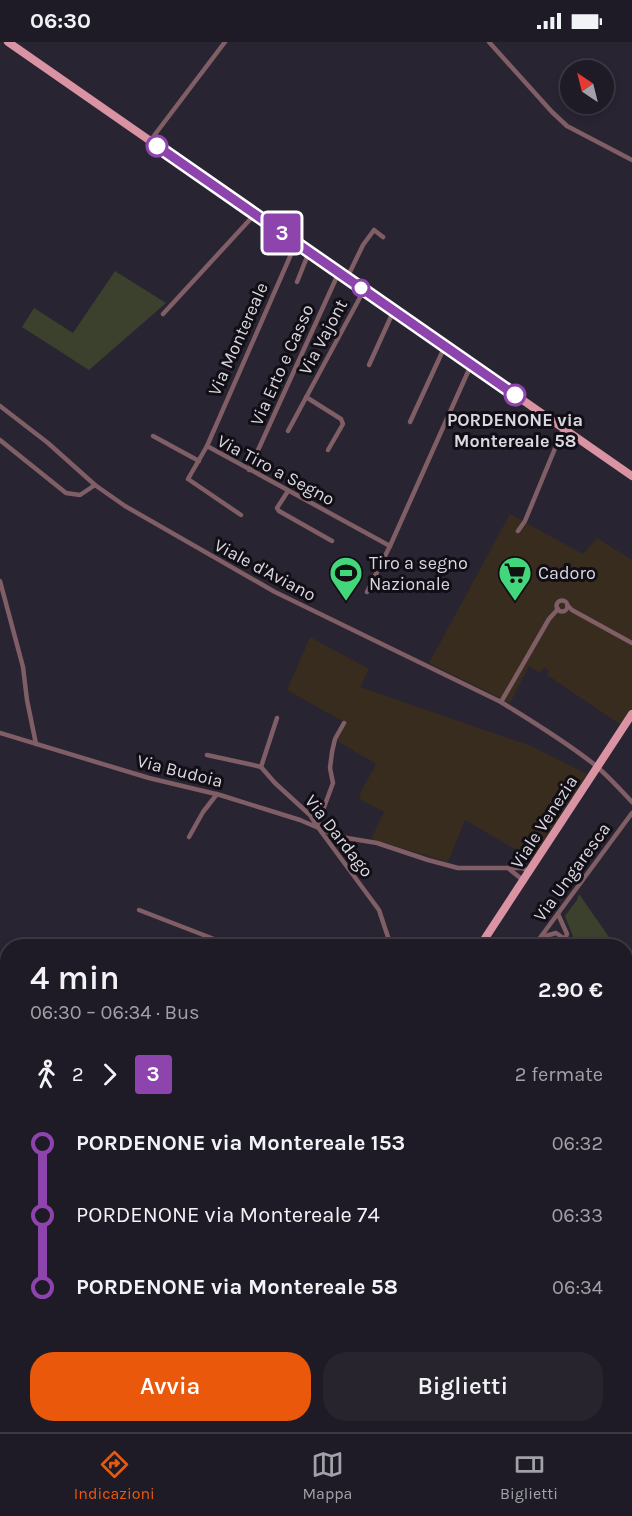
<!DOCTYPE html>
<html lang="it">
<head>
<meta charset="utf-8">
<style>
  body { margin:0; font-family:Karla,sans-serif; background:#27242e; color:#f1f3f6; height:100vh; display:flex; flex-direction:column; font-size:22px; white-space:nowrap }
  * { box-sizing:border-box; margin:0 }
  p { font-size:20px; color:#a1a1a7 }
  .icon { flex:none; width:33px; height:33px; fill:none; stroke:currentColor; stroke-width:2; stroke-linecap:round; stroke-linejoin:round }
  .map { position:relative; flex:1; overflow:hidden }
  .sheet { position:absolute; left:0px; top:897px; width:633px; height:494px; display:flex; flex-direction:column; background:#1f1b26; border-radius:24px 24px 0 0; box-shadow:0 3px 9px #0003,0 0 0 2px #3c3943 }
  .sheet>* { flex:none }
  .badge { padding:0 12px; border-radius:4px; font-size:21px; line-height:39px }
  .needle { width:39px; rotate:325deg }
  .buttons { position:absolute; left:560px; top:18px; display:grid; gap:12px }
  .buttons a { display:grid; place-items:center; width:54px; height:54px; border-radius:50%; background:#1f1b26; box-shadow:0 3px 9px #0003,0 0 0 2px #3c3943; font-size:30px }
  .map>.badge { position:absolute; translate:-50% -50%; box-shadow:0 0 0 3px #fff }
  .legs { display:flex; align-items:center; gap:9px; height:66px; padding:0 30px; font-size:20px }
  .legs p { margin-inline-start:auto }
  .head { display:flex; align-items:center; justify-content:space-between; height:102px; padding:0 30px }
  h1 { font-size:33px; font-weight:600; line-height:45px }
  .button { display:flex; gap:12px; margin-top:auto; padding:12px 30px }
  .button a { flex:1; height:69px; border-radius:24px; background:#ea580c; color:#fff; font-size:24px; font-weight:600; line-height:69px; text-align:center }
  .button a+a { background:#27242e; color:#f1f3f6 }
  ul { padding:0 30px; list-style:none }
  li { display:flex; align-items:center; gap:21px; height:72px; font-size:22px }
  li i { display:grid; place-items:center; width:9px; height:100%; margin:0 8px; background:currentColor }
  li i::after { content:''; width:15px; height:15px; margin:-8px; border:4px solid; border-radius:50%; background:#1f1b26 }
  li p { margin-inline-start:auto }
  li:first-child i { background:linear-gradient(#0000 50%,currentColor 0) }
  li:last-child i { background:linear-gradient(currentColor 50%,#0000 0) }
  .status { display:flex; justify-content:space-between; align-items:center; height:42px; padding:0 30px; background:#1f1b26; direction:ltr }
  .status svg { height:16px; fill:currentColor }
  .tabs { display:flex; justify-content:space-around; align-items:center; height:84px; border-top:2px solid #3c3943; background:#1f1b26; font-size:16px; color:#a1a1a7 }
  .tabs a { display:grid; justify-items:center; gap:3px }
  .tabs .selected { color:#ea580c }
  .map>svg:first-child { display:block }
  .commercial { fill:#372c1d }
  .green { fill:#3b412c }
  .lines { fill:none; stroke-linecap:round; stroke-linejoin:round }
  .street { stroke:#805e65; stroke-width:4.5 }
  .primary { stroke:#d993a3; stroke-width:8 }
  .line-1-casing { stroke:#fff; stroke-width:14 }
  .line-1 { stroke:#8e44ad; stroke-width:9 }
  .stop-1-dot { fill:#fff; stroke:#8e44ad; stroke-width:3 }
  .labels { text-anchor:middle; stroke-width:6; stroke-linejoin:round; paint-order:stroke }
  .street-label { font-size:18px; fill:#dad7e1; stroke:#110e15 }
  .stop-label { font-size:18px; font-weight:bold; fill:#dad7e1; stroke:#110e15 }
  .poi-label { font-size:18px; fill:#dad7e1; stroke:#110e15; text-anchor:start }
</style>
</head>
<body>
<div class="status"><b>06:30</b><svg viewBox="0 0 49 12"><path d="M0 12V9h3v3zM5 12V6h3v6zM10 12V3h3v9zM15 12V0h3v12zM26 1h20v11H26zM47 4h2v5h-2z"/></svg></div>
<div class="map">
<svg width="632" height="1390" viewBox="0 0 632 1390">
  <rect width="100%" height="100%" fill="#292432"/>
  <g class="commercial">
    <path d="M510,472l73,40 14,-16 35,22v148l-11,17 -74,-50 2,-4 -5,-4 -4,6 -11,-7 -19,37 -81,-40z"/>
    <path d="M310,595l59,32 -9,18 171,59 56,28 -55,85 -67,-39 -17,42 -77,-23 13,-27 -23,-12 -2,-5 17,-31 -39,-23 9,-18 -59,-33z"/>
  </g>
  <g class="green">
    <path d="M115,229l51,32 -77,67 -67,-43 12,-19 39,25z"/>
    <path d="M579,852l32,46 4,6h-25l-16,-7 -9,-23 12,-16z"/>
    <path d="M626,921l6,9v150l-6,-3z"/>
  </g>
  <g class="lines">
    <g class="street">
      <path d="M489,0l63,70 15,14 65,34"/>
      <path d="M150,99l75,-99"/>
      <path d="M347,236l16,-33 11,-15 9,7"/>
      <path d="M297,240l12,-30"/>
      <path d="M163,272l92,-100"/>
      <path d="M369,323l25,-55"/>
      <path d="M306,355l35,22 2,5 -15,26"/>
      <path d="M0,364l48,37 47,42 30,21 150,86 226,110c32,20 64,39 94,63 13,11 25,24 37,37"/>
      <path d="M410,380l35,-76"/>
      <path d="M288,389l76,-141"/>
      <path d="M153,394l46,25"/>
      <path d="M0,398l66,53 14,2 15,-10"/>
      <path d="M207,404l89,-203"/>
      <path d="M249,428l90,-198"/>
      <path d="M288,449l-11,17 2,3 53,30"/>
      <path d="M241,473l-53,-36 19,-33 183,100"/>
      <path d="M518,489l7,-10 38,-92"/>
      <path d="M0,539l23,86 4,33 9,44"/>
      <path d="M367,550l23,-46 81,-181"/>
      <circle cx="562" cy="564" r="5.5"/>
      <path d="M568,564l4,4 60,33"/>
      <path d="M501,660l48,-83 9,-10"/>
      <path d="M0,691l149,45 71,17 80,25 28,12 19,6 30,5 51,17 30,8h64l6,3"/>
      <path d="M207,713l46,10 8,2 14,16 35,32 7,11 62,84 12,36"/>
      <path d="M261,725l16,-49"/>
      <path d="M317,784l16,-43 -3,-15 2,-16 3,-13 9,-16"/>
      <path d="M189,795l14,-25 14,-18"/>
      <path d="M508,826l16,13"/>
      <path d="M139,868l93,36"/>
      <path d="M542,895l14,-4 9,6 2,-5 -9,-20"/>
      <path d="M534,904l98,-133"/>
      <path d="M0,945l8,13"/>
      <path d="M0,1156l8,4"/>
      <path d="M626,1160l6,2"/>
      <path d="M0,1189l8,2"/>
      <path d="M626,1201l6,-6"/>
      <path d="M626,1294l6,1"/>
      <path d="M626,1305l6,19"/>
      <path d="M626,1358h6"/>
      <path d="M225,1383l16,7"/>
      <path d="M282,1383l11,7"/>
      <path d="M489,1383l20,7"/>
      <path d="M312,1389l3,-6"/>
    </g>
    <g class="primary">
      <path d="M8,0l624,434"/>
      <path d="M480,904l152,-232"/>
      <path d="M156,1390l5,-7"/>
    </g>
  </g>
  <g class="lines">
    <g class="line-1-casing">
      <path id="line-1" d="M157,104l358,249"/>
    </g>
    <use href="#line-1" class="line-1"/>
  </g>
  <defs>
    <g id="stadium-pin" transform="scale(1.725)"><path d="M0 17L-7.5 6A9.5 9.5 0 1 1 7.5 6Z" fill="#42d77b" stroke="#110e15"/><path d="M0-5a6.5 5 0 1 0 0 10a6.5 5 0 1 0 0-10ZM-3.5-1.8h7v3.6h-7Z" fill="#111"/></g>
    <g id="supermarket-pin" transform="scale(1.725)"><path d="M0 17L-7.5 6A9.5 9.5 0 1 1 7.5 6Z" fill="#42d77b" stroke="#110e15"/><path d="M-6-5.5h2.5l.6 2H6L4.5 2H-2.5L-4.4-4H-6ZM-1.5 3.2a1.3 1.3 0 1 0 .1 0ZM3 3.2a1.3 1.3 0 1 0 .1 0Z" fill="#111"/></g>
  </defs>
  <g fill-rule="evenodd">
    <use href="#stadium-pin" x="346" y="531"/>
    <use href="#supermarket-pin" x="515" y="531"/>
  </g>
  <g class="stop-1-dot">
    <circle cx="157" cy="104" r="10"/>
    <circle cx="361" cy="246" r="8"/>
    <circle cx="515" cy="353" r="10"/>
  </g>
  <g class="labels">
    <g class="street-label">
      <text transform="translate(323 295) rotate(-62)" y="6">Via Vajont</text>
      <text transform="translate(238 297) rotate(-66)" y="6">Via Montereale</text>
      <text transform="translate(282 323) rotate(-66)" y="6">Via Erto e Casso</text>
      <text transform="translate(276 428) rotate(28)" y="6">Via Tiro a Segno</text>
      <text transform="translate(265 528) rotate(28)" y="6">Viale d'Aviano</text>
      <text transform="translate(180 729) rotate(14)" y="6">Via Budoia</text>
      <text transform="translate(544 780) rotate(-57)" y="6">Viale Venezia</text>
      <text transform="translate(339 794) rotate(52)" y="6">Via Dardago</text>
      <text transform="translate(572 830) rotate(-54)" y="6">Via Ungaresca</text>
    </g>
    <g class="stop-label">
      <text x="515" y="384">PORDENONE via<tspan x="515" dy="21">Montereale 58</tspan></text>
    </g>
    <g class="poi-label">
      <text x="369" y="527">Tiro a segno<tspan x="369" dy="21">Nazionale</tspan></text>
      <text x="538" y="537">Cadoro</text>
    </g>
  </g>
</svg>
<div class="buttons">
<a><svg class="needle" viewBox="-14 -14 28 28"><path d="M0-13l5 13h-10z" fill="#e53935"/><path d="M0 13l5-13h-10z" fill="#a1a1a7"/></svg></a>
</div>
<b class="badge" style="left:282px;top:191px;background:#8e44ad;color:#fff">3</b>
<section class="sheet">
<div class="head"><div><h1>4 min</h1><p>06:30 – 06:34 · Bus</p></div><b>2.90 €</b></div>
<div class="legs"><svg class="icon" aria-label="walk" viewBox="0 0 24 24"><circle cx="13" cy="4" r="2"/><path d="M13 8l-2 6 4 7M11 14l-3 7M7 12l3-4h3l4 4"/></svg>2<svg class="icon" aria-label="forward" viewBox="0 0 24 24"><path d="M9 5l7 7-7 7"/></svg><b class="badge" style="background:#8e44ad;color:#fff">3</b><p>2 fermate</p></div>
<ul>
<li><i style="color:#8e44ad"></i><b>PORDENONE via Montereale 153</b><p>06:32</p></li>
<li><i style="color:#8e44ad"></i><span>PORDENONE via Montereale 74</span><p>06:33</p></li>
<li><i style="color:#8e44ad"></i><b>PORDENONE via Montereale 58</b><p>06:34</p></li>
</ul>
<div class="button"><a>Avvia</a><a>Biglietti</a></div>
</section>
</div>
<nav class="tabs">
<a class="selected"><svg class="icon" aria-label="directions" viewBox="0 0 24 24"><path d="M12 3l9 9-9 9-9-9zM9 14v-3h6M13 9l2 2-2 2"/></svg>Indicazioni</a>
<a><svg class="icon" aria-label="map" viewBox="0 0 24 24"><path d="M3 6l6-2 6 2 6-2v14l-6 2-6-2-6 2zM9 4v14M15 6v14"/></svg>Mappa</a>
<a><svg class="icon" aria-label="tickets" viewBox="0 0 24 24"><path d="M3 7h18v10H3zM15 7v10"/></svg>Biglietti</a>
</nav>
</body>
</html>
